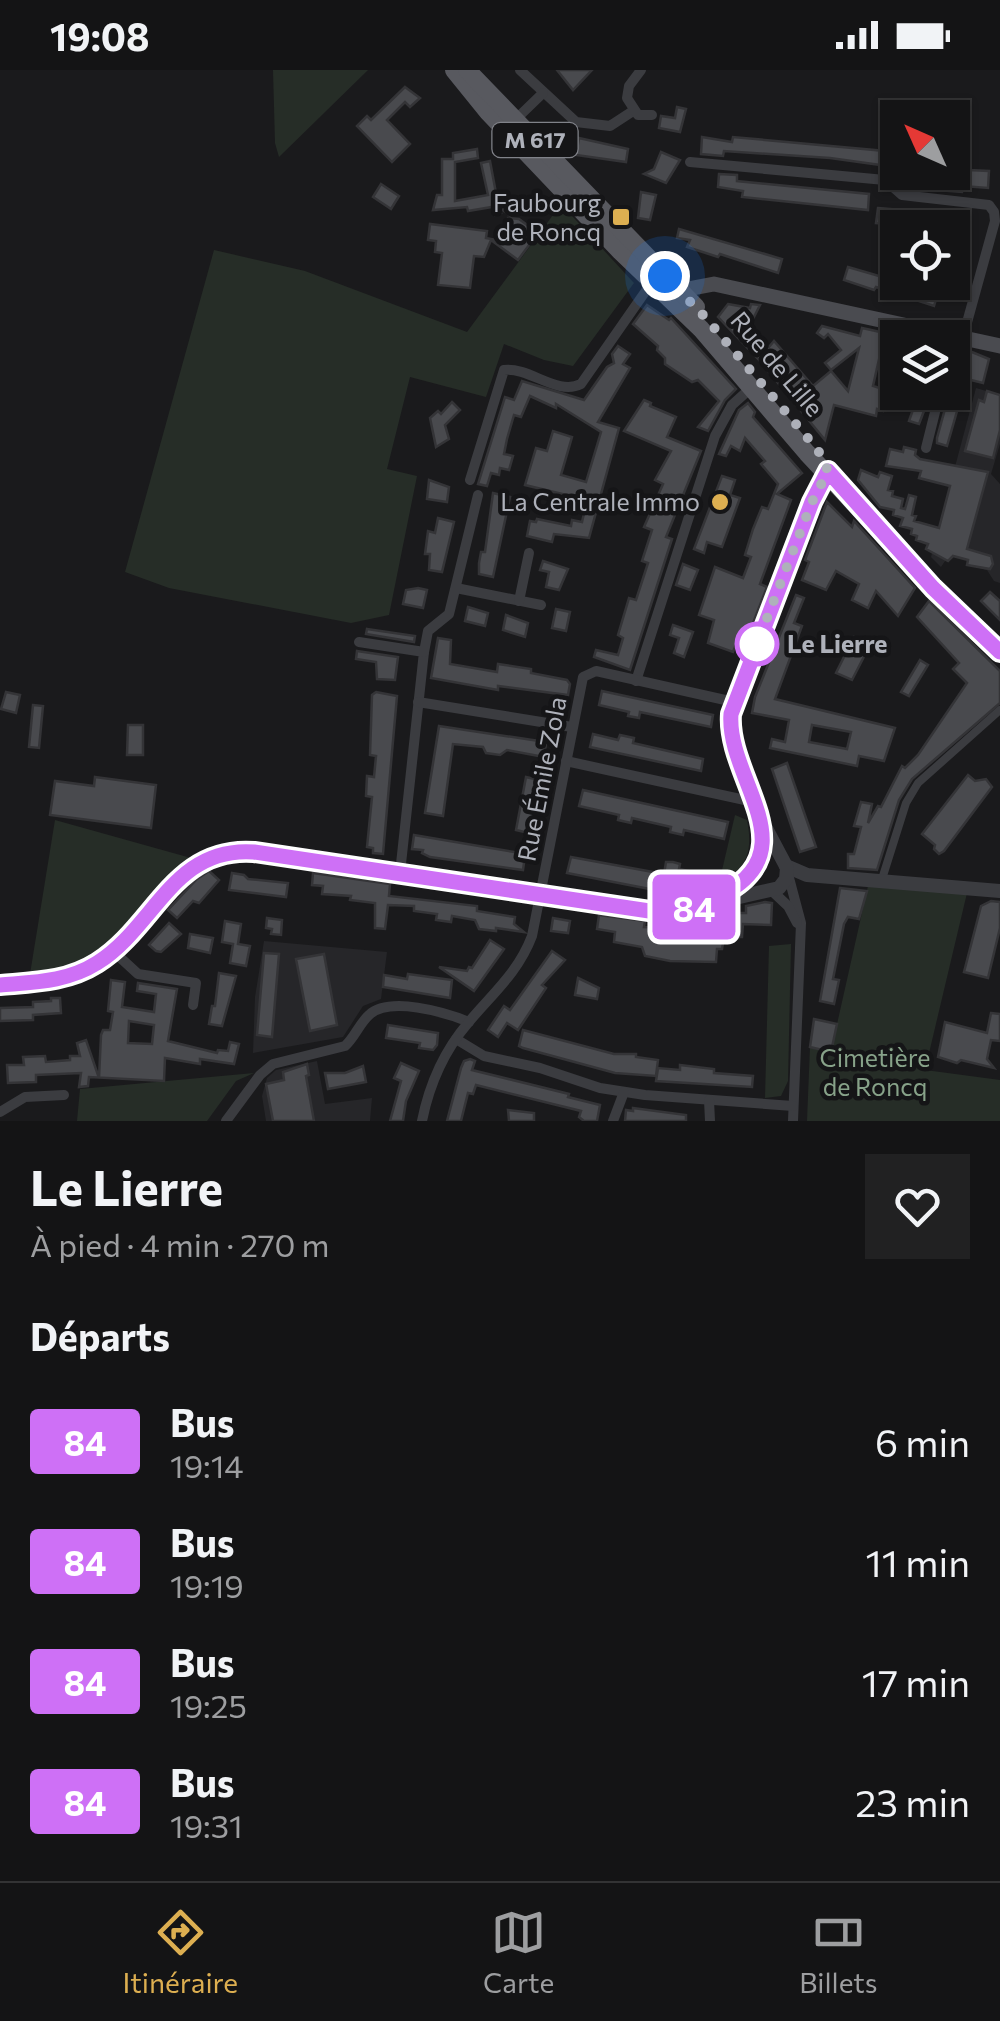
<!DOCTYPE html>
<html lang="fr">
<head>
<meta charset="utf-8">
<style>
  body { margin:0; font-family:Commissioner,sans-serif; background:#212122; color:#f1f3f6; height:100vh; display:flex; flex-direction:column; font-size:38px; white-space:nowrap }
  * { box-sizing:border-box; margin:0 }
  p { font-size:32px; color:#9d9ea0 }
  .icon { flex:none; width:55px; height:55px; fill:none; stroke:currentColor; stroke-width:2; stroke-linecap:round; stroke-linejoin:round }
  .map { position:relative; height:1051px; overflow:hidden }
  .drawer { display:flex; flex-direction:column; background:#141415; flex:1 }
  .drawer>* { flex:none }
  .badge { padding:0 20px; border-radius:8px; font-size:35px; line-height:65px }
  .needle { width:65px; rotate:315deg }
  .fabs { position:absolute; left:880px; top:30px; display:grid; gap:20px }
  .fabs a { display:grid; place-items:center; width:90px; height:90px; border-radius:0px; background:#141415; box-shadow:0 2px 8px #0004,0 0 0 2px #333334; font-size:50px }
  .you { position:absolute; width:50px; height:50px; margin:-25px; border:8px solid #fff; border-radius:50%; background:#1a73e8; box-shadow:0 0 0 15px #1a73e833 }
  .map>.badge { position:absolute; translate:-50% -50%; box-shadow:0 0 0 5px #fff }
  h2 { padding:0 30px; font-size:38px; line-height:90px }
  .round { display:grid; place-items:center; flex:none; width:105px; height:105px; border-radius:0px; background:#212122 }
  .head { display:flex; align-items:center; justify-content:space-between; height:170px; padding:0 30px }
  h1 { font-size:48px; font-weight:700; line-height:75px }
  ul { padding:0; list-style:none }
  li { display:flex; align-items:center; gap:30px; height:120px; padding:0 30px }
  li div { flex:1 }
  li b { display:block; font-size:38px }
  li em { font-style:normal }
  li .badge { min-width:110px; font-weight:700; text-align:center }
  .status { display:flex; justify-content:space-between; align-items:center; height:70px; padding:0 50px; background:#141415; direction:ltr }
  .status svg { height:28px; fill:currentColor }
  .tabs { display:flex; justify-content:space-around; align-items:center; height:140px; border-top:2px solid #333334; background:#141415; font-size:28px; color:#9d9ea0 }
  .tabs a { display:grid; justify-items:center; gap:5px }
  .tabs .active { color:#ddaf51 }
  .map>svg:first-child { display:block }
  .built { fill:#262629 }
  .green { fill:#262d27 }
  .building { fill:#494a4e; stroke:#343437; stroke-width:2.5; fill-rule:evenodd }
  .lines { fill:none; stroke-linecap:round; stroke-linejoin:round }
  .pedestrian { stroke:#3b3c40; stroke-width:8 }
  .minor { stroke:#3b3c40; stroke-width:10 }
  .tertiary { stroke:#3b3c40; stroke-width:14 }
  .secondary { stroke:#4a4b50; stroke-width:15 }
  .primary { stroke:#58595f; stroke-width:18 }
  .line-casing { stroke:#fff; stroke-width:22 }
  .line { stroke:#ce70f6; stroke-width:15 }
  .walk { stroke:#aeb1ba; stroke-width:10; stroke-dasharray:0 18 }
  .poi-dot { fill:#ddaf51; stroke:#151517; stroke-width:4 }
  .stop-dot { fill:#fff; stroke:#ce70f6; stroke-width:5 }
  .labels { text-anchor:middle; stroke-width:9; stroke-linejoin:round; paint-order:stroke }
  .shield { fill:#151517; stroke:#808289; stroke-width:2.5 }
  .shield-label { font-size:22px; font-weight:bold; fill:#aeb1ba }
  .poi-label { font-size:25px; fill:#aeb1ba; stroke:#151517; text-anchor:end }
  .street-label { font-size:25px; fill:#aeb1ba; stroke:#151517 }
  .stop-label { font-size:25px; font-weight:bold; fill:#aeb1ba; stroke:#151517; text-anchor:start }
  .park-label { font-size:25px; fill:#87a289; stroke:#151517 }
</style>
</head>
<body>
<div class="status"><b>19:08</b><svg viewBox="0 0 49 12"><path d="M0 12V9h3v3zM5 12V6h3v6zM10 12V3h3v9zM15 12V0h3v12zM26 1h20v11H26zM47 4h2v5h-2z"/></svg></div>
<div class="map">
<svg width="1000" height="1051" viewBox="0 0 1000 1051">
  <rect width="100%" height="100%" fill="#1a1a1c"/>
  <g class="built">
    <path d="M976,318l24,7v49l-9,30 9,10v99l-6,-2 -7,-11 -20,-5v-5l-18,-5 -8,12 -10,-10z"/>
    <path d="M264,871l123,11 -6,47 -18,7 -20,31 -90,16 2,-56z"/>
    <path d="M317,991l8,43 47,-6 -2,23h-104l-4,-25 5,-18 9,-8z"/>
  </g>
  <g class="green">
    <path d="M273,0h95l-89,87 -4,-14z"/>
    <path d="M561,134l73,79 -61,83 -29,-6 -40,-16 -18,53 -76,-20 -23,92 30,7 -28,139 -38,8 -182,-35 -44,-16 89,-322 91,21 162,61z"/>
    <path d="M735,745l12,5c6,30 1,49 -28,63z"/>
    <path d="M55,750l136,38 -98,99 -32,14 -31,3z"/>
    <path d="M868,816l99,7 -42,177 75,10v41h-193l3,-74 21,4z"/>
    <path d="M791,874l-3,137 -7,15 -16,2 4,-152z"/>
    <path d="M254,1003l-18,8 -29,40h-130l3,-32z"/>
  </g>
  <g class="building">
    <path d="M557,0h35l-19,20z"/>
    <path d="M405,17l15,11 -10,9 -5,-5 -18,18 23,24 -18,18 -35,-36 10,-10 4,4z"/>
    <path d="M677,37l9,2 -6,23 -21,-4 2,-12 14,2z"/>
    <path d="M702,67l30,5 1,-5 163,15 -1,15 -65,-9 -106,-7 -1,5 -22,-2z"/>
    <path d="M579,68l49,11 -2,13 -50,-7z"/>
    <path d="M477,79l1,9 -23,4v39l33,-6 -7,-32 9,-2 6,32 7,-1 6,23 -10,-8 2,6 -6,2 -3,-8 -24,4 -1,-4 -34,3 4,-15h5v-36h11v-6z"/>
    <path d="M661,82l19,8 -14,23 -22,-9 10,-5z"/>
    <path d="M969,100l20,1 -1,17 -25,-2 -1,6 -38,-3v-5l-17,-2 -17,-9 41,-1 37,5z"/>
    <path d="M719,104l18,1v6l132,13 -1,16 -126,-13 1,-6 -25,-4z"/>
    <path d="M381,114l18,12 -8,13 -18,-12z"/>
    <path d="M641,122l15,3 -6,25 -12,-2z"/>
    <path d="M878,138l72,6 -1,14 -73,-5z"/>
    <path d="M508,148l11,1 19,14 -20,27 -27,-20 -7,17 -10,-1 -4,32 -32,-3 4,-32 -7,-1 1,-11 -8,-1 2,-16 57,7 -1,7 20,4z"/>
    <path d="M679,159l103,30 -4,14 -58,-19 -2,3 -31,-10 3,-7 -13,-2z"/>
    <path d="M848,197l90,26 -4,13 -58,-19 -2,3 -30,-10z"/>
    <path d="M728,234l22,4 1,-4 9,1 -12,24 21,18 5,-6 39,45 18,-15 17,20 11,-43 -28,22 -6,-7 16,-13 -13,-16 -4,4 -7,-5 5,-7 38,10 2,-8 23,5 -12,53 10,3 -3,11 5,2 -2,9 -6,-2 -1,7 -42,-11 -9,35 -66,-80 -41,-43z"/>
    <path d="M647,235l22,15 2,-2 65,71 -11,11 -17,31 -10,-4 21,-26 -21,-21 -6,2 -27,-18v-6l-8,-8 1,-4 -25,-22z"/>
    <path d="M618,276l12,8 -7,10 7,4 -32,54 21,6 -30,110 -35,-4 -2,8 -25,-6 3,-15 6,1 1,-3 34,7 1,-6 10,2 5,-22 -62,-15 11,-37 11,3 6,-20 19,6 -11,38 25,7 15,-50 -45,-28v4l-26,-12 -9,21 -7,-2 -7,24 -3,15 9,2 -4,14 -9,-2 -1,7 -8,-2 -4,13 -9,-2 27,-87 9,3 8,-19 62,19 23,-33 7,-4 -2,-9z"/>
    <path d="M967,280l22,9 -6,24 -12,-3 -7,22 -4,-1 -13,45 -10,-3v-5l11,-40 4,1v-22l4,-4 5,1z"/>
    <path d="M987,321l13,4v35l-7,28 -28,-7 14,-51 5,2z"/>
    <path d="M919,322l12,1 -12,31 -10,-3z"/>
    <path d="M644,330l7,3 -1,3 26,11 -9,20 34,14 -35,86 6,2 -42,131 -36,-13 2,-7 22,5 5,-17 -5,-3 11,-37 7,2 12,-37 -6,-2 10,-31 -8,-3 19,-43 -8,-4 16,-29 -47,-20z"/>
    <path d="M452,332l8,8 -15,15 4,14 -13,8 -6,-29 8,-7 3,3z"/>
    <path d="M748,333l7,9 -2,5 49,56 -25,21 14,6 -31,84 7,3 -22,57 -8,-2 -4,10 -25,-9 6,-23 -15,-5 16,-48 28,11 8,-21 -6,-2 8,-26 9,-22 6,2 10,-25 -17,-20 4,-3 -20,-23 -5,13 -9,-5 -5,10 -7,-2 20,-44z"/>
    <path d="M904,377l12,3 -1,5 5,4 68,13 -21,77 24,7 2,8 -3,5 -23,-4 1,-5 -15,-4 -5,5 -22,-12 2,-5 -12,-4 1,-4 -6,-2 1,-5 -12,-3 3,-8 -10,-3 1,-5 -14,-3 -22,-27 3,-10 17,7 2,-5 12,4 -4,14 5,1 -1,5 11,3 -2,9 4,1 4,-14 7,2 -4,18 4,1 -2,5 25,7 11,-42 -31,-8 2,-7 -35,-5 4,-17 13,3z"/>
    <path d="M722,406l13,4 -5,15 10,3 -18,49 -15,-5 -3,11 -10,-4z"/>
    <path d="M429,410l20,7 -2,15 -20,-3z"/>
    <path d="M493,423l17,4 -17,80 -14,-3v-11l2,-11h4z"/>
    <path d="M827,432l25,25 2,-6 61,67 -17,28 -22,-25 -8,17 -16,-8 7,-16 -23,-13 -10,19 -24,-10 7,-18 -4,-2z"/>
    <path d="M438,448l16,4 -12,50 -13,-2 1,-16h-5l3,-23 7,2z"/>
    <path d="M543,491l25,8 -9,21 -13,-3 3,-15 -9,-2z"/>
    <path d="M683,494l15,6 -8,20 -14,-5z"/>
    <path d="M418,518l9,2 -4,18 -20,-4 3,-14z"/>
    <path d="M990,522l10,9v19l-19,-19z"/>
    <path d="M796,525l8,3 -10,25 8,3 -27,73 120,29 -11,33 -25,-5 -2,10 -87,-18 2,-9 13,3 4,-22 -37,-7 3,-16zM812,655l39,7 -4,17 -38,-7z"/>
    <path d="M929,531l71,70v32l-88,76 -13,21 -22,70 -29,-2v-14h6l7,-27 -7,-1 7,-24 11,2 -4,19 10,-17 3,1 21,-41 3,2 13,-13 49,-72 -14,-14 6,-6 -42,-46z"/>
    <path d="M468,537l20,6 -3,13 -20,-5z"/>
    <path d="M556,539l14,3 -4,19 -14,-3z"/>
    <path d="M506,545l22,8 -3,14 -22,-7z"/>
    <path d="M673,555l20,7 -9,25 -10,-4 5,-15 -9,-3z"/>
    <path d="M367,559l48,7 -1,6 -48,-8z"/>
    <path d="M854,567l17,6 -19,37 -16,-7z"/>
    <path d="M438,568l13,2 -1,24 47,8 1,-8 33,5v4l36,7 3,4 -2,11 -70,-9v4l-67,-12z"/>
    <path d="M357,581l41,6 -3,23 -18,-1 -1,-17 -20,-3z"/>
    <path d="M920,590l8,5 -19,31 -8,-4z"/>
    <path d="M602,621l111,24 -2,12 -71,-15 -1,6 -11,-2 1,-4 -30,-7z"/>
    <path d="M6,622l14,3 -4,18 -15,-4z"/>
    <path d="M376,622l21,4 -14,158 -10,-1v-5l-6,-1 5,-50 -6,-1 1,-20 7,1 2,-21 -6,-1 2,-60z"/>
    <path d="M33,635l10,1 -4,42 -10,-1z"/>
    <path d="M128,655h15v30h-16z"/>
    <path d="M439,656l100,15 7,3 -2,13 -37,-7 -7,5 -14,-2 -3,-6 -30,-3 -10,72 -18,-3z"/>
    <path d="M593,664l25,6 2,-5 14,3 -1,5 70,16 -2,12 -111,-24z"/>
    <path d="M787,693l29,84 -16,5 -28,-83z"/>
    <path d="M968,705l7,6 11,-2 6,8 -48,64 -5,3 -5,-5 1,-4 -13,-11z"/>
    <path d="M95,707l61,8 -5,43 -101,-13 5,-34 39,5z"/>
    <path d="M526,707l17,4 -10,53 -17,-4z"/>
    <path d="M583,720l145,32 -4,17 -40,-9 -1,5 -13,-3 1,-5 -39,-9 -1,5 -13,-3 1,-5 -40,-9z"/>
    <path d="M414,765l106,18 5,3 -2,14 -93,-13 -8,-4 1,-3 -11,-1z"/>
    <path d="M571,787l93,17 2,-12h7l7,2 -1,5 19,4 -3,17 -33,-7 -2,8 -93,-18z"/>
    <path d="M209,801l10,9 -20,23 -6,-2 -16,17 -9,-8 29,-31z"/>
    <path d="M232,803l12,2 4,4 40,4 -2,14 -57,-7z"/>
    <path d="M313,803l77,11 -1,12 88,10v5l38,6 -1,7 10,8 -28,-4v3l-17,-2 -4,-9 -23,-4 -1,6 -15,-2 1,-6 -23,-3v-5l-26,-1 -3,24 -10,-1v-25l-25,-3 1,-4 -29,-2 1,-8 -11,-1z"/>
    <path d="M840,818l27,3 -8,28 -11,-2 -4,7 -11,55 6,1 -5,24 -14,-3z"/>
    <path d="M991,831l9,1v26l-12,50 -24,-6 17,-66z"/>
    <path d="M765,832l7,1 -1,22 -28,-1 -1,13h-18l-2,12h-5l-1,13 -46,-1 -25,-5 -3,-9 -28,-5 1,-10 -18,-3 2,-14 46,6 -1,6 58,2 1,-9 17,2 1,-4 16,2 1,-7h8v-7z"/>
    <path d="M267,848l15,2 -1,15 -10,-1 1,-5 -6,-1z"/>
    <path d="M553,848l17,3 -2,12 -17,-2z"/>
    <path d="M225,851l16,3 -3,20 12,2 -4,20 -16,-3 3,-19 -11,-2z"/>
    <path d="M169,853l12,11 -20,18 -5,-1 -7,-6z"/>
    <path d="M190,864l23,4 -3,15 -22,-5z"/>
    <path d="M490,870l14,9 -30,42 -35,-24 28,4 2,-4 3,1z"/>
    <path d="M552,881l13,9 -23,25 4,3 -28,42 -11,-7 -9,14 -10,-7 16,-24 6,4z"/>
    <path d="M264,883l15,1 -7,83 -15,-2z"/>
    <path d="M324,884l13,71 -27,6 -14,-72z"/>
    <path d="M219,903l17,3 -14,50 -13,-2 3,-18h3z"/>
    <path d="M408,904l44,6 -2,18 -67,-11 1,-12 23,4z"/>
    <path d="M578,908l21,10 -2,11 -22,-4z"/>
    <path d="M111,910l14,2 -3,25 32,5 2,-18 -19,-3 1,-8 39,6 -9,52 49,12 1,-3 10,1 2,-9 9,2 -5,20 -34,-5v5l-35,-6 -1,23 -75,-4 -1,9 -9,1 2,-14 -45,2v7l-28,1 -1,-18h17l-1,-8 22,-1 1,6 24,-2v-4h10l-3,-13 9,-3 13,38 2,-43 2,-5h7l3,-18 -5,-1zM129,951l25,4 -2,19 -24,-1z"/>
    <path d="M51,928h9l1,15 -28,2v5l-33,1v-13l33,-1v-5l18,-1z"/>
    <path d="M991,943l9,1v27l-9,-1 -4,19 7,9 -33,-8 -4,3 -19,-6 7,-35 42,11z"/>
    <path d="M814,949l23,5 -6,28 -21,-5z"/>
    <path d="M388,955l50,8 -1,12 -4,5 -14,-2 1,-5 -34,-5z"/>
    <path d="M523,960l91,24h22v3l22,3 -2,16 -41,-3 -92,-25 -4,-2z"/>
    <path d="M470,989l5,2 -3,9 97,24 -1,3 32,8 -3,16h-13l-5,-4 2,-6 -105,-26 -3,9 -5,-1 -7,28h-14l14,-53 3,-7z"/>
    <path d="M401,993l18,8 -13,30 -3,20h-13l11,-40 -7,-3z"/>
    <path d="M307,994l2,11 -3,1 8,45h-41l-7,-37 18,-4 -1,-8z"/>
    <path d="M680,995l34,4v4l39,3 -1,11 -96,-6 2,-13 22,2z"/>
    <path d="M363,996l3,16 -38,7 -3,-16h20z"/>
    <path d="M633,1038l53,7v6h-61l1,-11 7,1z"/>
    <path d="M508,1040l26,3v8h-25z"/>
  </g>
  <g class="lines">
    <path class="pedestrian" d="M882,809l24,-76 12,-20 82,-73"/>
    <g class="minor">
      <path d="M520,0l56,52 34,4 23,-15"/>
      <path d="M641,0l-12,16 -2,12 11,17h14"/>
      <path d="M513,52l30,-29"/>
      <path d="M690,92l195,18 17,15 87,10 5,7 1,9 -32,116"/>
      <path d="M926,378l14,-56"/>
      <path d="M470,410l34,-110c26,-3 53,26 77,14l71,-102"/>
      <path d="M456,518l85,17"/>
      <path d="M519,531l10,-48"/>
      <path d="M359,572l65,10 -24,221"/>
      <path d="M424,582l4,-21 21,-17 29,-119"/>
      <path d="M636,611l79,-245 17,-31 20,-18"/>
      <path d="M418,632l154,25"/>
      <path d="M566,691l188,41"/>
      <path d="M788,804l13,49 -8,198"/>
      <path d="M771,820l17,16 9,17"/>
      <path d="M113,881l25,23 58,9 -3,22"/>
      <path d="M456,969l28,17 56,12 60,20 45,7 148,11"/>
      <path d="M709,1030l1,21"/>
      <path d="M0,1042l25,-15 39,-2"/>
      <path d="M226,1051l34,-46 13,-11 72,-18c10,-9 14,-22 24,-31 20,-19 76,-3 100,7"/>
      <path d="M422,1051c7,-35 22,-70 46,-98 24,-29 50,-50 64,-87l51,-259 13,-6 138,31"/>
      <path d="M613,1051l11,-29"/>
    </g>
    <g class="tertiary">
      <path d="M786,796l21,9 193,16"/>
      <path d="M725,823c26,-15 39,-33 37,-63"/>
      <path d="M0,915c34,-3 68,-3 98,-22 67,-43 71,-122 168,-109l390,58 27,-2 96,-22 7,-9 1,-11 -28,-53 -27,-75 -2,-22 50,-135 48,-112"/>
    </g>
    <path class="secondary" d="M677,232l16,-14 21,-4 286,62"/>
    <g class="primary">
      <path d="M454,0l34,42 132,139 81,78 106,124 126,135 67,64"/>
      <path d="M467,0l229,237"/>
    </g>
  </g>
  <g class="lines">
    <g class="line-casing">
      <path id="line" d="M0,915c34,-3 67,-3 97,-22 58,-36 76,-117 157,-111l402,60c26,1 45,-7 67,-18 86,-45 3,-116 8,-180l81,-212 16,-31 105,117 67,64"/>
    </g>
    <use href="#line" class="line"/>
    <path class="walk" d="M665,206l40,41 113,133 10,21 -16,31 -55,142"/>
  </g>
  <g class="poi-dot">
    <rect x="611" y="137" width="20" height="20" rx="5"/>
    <circle cx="720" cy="432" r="10"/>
  </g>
  <circle class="stop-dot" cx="757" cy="574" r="20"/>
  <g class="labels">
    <rect class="shield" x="492.5" y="53" width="85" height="34" rx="8"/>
    <g class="shield-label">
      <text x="535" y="78">M 617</text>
    </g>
    <g class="poi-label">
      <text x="601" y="142">Faubourg<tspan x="601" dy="29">de Roncq</tspan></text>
      <text x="700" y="441">La Centrale Immo</text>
    </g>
    <g class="street-label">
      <text transform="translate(777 294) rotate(50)" y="9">Rue de Lille</text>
      <text transform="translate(542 709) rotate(-79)" y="9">Rue Émile Zola</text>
    </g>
    <g class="stop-label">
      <text x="787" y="583">Le Lierre</text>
    </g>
    <g class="park-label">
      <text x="875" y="997">Cimetière<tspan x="875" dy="29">de Roncq</tspan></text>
    </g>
  </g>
</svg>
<div class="fabs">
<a><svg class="needle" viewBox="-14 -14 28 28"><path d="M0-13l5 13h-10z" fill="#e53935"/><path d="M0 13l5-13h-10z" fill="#9d9ea0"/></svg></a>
<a><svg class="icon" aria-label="locate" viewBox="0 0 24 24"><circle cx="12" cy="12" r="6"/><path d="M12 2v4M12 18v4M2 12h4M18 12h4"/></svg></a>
<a><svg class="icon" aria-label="layers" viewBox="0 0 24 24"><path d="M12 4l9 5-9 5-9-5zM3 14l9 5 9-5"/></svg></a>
</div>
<div class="you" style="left:665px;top:206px"></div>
<b class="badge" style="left:694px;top:837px;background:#ce70f6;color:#fff">84</b>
</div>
<section class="drawer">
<div class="head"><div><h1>Le Lierre</h1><p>À pied · 4 min · 270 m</p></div><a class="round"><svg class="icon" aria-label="heart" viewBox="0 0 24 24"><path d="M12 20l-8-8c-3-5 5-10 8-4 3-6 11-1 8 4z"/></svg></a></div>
<h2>Départs</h2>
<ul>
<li><span class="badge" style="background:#ce70f6;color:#fff">84</span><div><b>Bus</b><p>19:14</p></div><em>6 min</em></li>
<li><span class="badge" style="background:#ce70f6;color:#fff">84</span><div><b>Bus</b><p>19:19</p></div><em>11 min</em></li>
<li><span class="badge" style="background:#ce70f6;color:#fff">84</span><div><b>Bus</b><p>19:25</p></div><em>17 min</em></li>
<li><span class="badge" style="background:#ce70f6;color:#fff">84</span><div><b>Bus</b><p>19:31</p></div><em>23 min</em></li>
</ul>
</section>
<nav class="tabs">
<a class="active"><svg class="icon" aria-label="directions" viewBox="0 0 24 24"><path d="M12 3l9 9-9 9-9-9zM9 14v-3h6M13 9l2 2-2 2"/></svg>Itinéraire</a>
<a><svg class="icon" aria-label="map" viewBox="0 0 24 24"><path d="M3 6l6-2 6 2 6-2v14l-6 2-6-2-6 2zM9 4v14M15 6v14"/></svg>Carte</a>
<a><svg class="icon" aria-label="tickets" viewBox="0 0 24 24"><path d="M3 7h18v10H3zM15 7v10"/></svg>Billets</a>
</nav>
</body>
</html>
